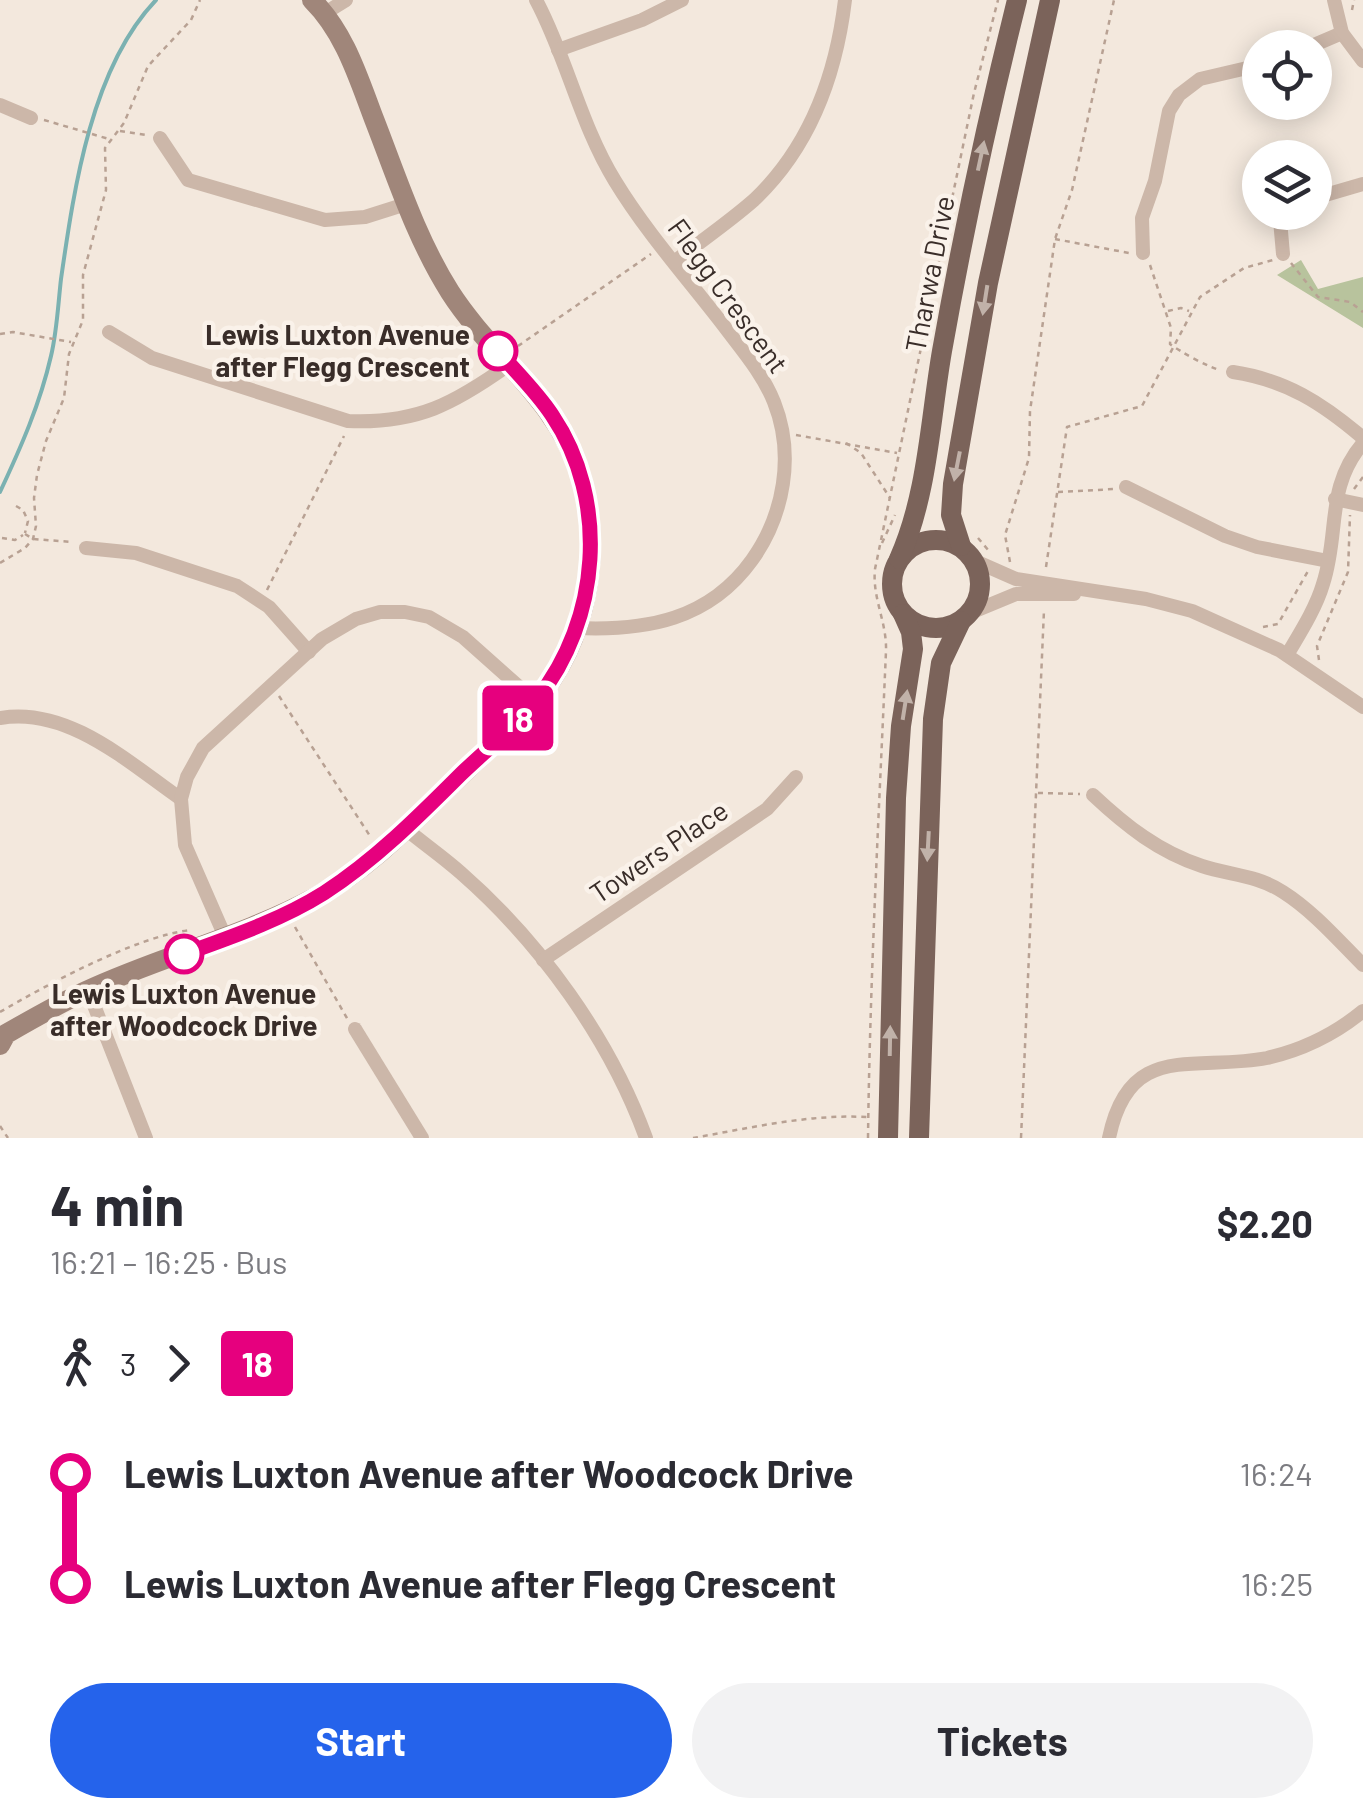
<!DOCTYPE html>
<html lang="en">
<head>
<meta charset="utf-8">
<style>
  body { margin:0; font-family:Barlow,sans-serif; background:#f2f2f3; color:#2b2b33; height:100vh; display:flex; flex-direction:column; font-size:38px; white-space:nowrap }
  * { box-sizing:border-box; margin:0 }
  p { font-size:32px; color:#7c7c81 }
  .icon { flex:none; width:55px; height:55px; fill:none; stroke:currentColor; stroke-width:2; stroke-linecap:round; stroke-linejoin:round }
  .map { position:relative; height:1138px; overflow:hidden }
  .details { display:flex; flex-direction:column; background:#fff; flex:1 }
  .details>* { flex:none }
  .badge { padding:0 20px; border-radius:8px; font-size:35px; line-height:65px }
  .fabs { position:absolute; left:1242px; top:30px; display:grid; gap:20px }
  .fabs a { display:grid; place-items:center; width:90px; height:90px; border-radius:50%; background:#fff; box-shadow:0 5px 25px #0003; font-size:50px }
  .map>.badge { position:absolute; translate:-50% -50%; box-shadow:0 0 0 5px #fff }
  .legs { display:flex; align-items:center; gap:15px; height:110px; padding:0 50px; font-size:32px }
  .legs p { margin-inline-start:auto }
  .summary { display:flex; align-items:center; justify-content:space-between; height:170px; padding:0 50px }
  h1 { font-size:55px; font-weight:700; line-height:75px }
  .button { display:flex; gap:20px; margin-top:auto; padding:20px 50px }
  .button a { flex:1; height:115px; border-radius:60px; background:#2563eb; color:#fff; font-size:40px; font-weight:700; line-height:115px; text-align:center }
  .button a+a { background:#f2f2f3; color:#2b2b33 }
  ul { padding:0 50px; list-style:none }
  li { display:flex; align-items:center; gap:35px; height:110px; font-size:38px }
  li i { display:grid; place-items:center; width:15px; height:100%; margin:0 12px; background:currentColor }
  li i::after { content:''; width:25px; height:25px; margin:-12px; border:8px solid; border-radius:50%; background:#fff }
  li p { margin-inline-start:auto }
  li:first-child i { background:linear-gradient(#0000 50%,currentColor 0) }
  li:last-child i { background:linear-gradient(currentColor 50%,#0000 0) }
  .map>svg:first-child { display:block }
  .green { fill:#b8c39d }
  .lines { fill:none; stroke-linecap:round; stroke-linejoin:round }
  .stream { stroke:#7bb1b1; stroke-width:4 }
  .path { stroke:#b8a193; stroke-width:2.5; stroke-dasharray:5 5; stroke-linecap:butt }
  .street { stroke:#ccb7a9; stroke-width:14 }
  .secondary { stroke:#a0867a; stroke-width:20 }
  .primary { stroke:#7b635a; stroke-width:20 }
  .oneway { fill:#c1b2a9 }
  .line-1-casing { stroke:#fff; stroke-width:22 }
  .line-1 { stroke:#e6007e; stroke-width:15 }
  .stop-1-dot { fill:#fff; stroke:#e6007e; stroke-width:5 }
  .labels { text-anchor:middle; stroke-width:9; stroke-linejoin:round; paint-order:stroke }
  .street-label { font-size:28px; fill:#392d29; stroke:#faf2ea }
  .stop-label { font-size:28px; font-weight:bold; fill:#392d29; stroke:#faf2ea; text-anchor:end }
</style>
</head>
<body>
<div class="map">
<svg width="1363" height="1138" viewBox="0 0 1363 1138">
  <rect width="100%" height="100%" fill="#f3e8dd"/>
  <path class="green" d="M1301,260l17,29 45,-12v51l-86,-53z"/>
  <g class="lines">
    <path class="stream" d="M0,492c21,-45 40,-88 51,-136 6,-25 7,-51 10,-77 13,-90 30,-211 95,-279"/>
    <g class="path">
      <path d="M1352,10l2,-10"/>
      <path d="M44,120l65,19"/>
      <path d="M120,131l27,4"/>
      <path d="M1055,239l74,14"/>
      <path d="M1291,263l27,34 32,5 13,10"/>
      <path d="M1150,265l21,63 -1,16c9,7 41,25 51,26"/>
      <path d="M1168,311l13,-3 8,3"/>
      <path d="M0,334l13,-2 58,10"/>
      <path d="M518,346l133,-92"/>
      <path d="M796,435l101,18"/>
      <path d="M846,443l15,10 29,45"/>
      <path d="M1354,489l9,-12"/>
      <path d="M1058,492l57,-3"/>
      <path d="M16,506l7,4 5,11 -3,12"/>
      <path d="M25,534l8,5 39,3"/>
      <path d="M2,538l13,2 8,-5"/>
      <path d="M978,538l11,13"/>
      <path d="M882,543l13,-28"/>
      <path d="M1010,562l-5,-27 24,-77 1,-47 25,-172 17,-49 42,-190"/>
      <path d="M0,563l25,-15 8,-9 3,-13 -2,-28 3,-23 9,-34 18,-43 5,-44 14,-34v-45l23,-85 -1,-42 19,-25 24,-57 43,-46 9,-20"/>
      <path d="M1046,567l21,-140 75,-21 58,-109 44,-29 29,-8"/>
      <path d="M267,590l77,-154"/>
      <path d="M1263,627l15,-3 30,-53"/>
      <path d="M1319,660l-2,-14 31,-74 2,-57"/>
      <path d="M279,696l91,140"/>
      <path d="M1038,793l42,1"/>
      <path d="M295,927l53,93"/>
      <path d="M0,1012c48,-28 137,-76 191,-82"/>
      <path d="M0,1126l8,12"/>
      <path d="M693,1138c57,-10 115,-24 174,-21"/>
      <path d="M868,1138c2,-163 11,-325 18,-487 1,-29 -14,-53 -11,-82l99,-476 24,-93"/>
      <path d="M1021,1138l23,-528"/>
    </g>
    <g class="street">
      <path d="M536,0c31,58 44,124 79,181 31,51 72,97 109,145 18,24 39,48 50,76 21,53 10,113 -22,158 -43,60 -106,71 -175,68"/>
      <path d="M1334,0l8,33 21,28"/>
      <path d="M325,13l21,-13"/>
      <path d="M1307,48l35,-15"/>
      <path d="M558,50l84,-30 40,-20"/>
      <path d="M0,105l31,13"/>
      <path d="M160,138l28,42 137,40 40,-3 41,-13"/>
      <path d="M1315,198l48,-14"/>
      <path d="M1143,253l-1,-35 13,-37 14,-70 10,-16 21,-16 60,-14"/>
      <path d="M1283,254l-3,-34 6,-8"/>
      <path d="M674,262c27,-21 55,-40 80,-62 56,-53 82,-125 91,-200"/>
      <path d="M109,332l43,26 196,63c69,3 106,-17 162,-57"/>
      <path d="M1233,372c53,8 89,31 130,66"/>
      <path d="M1126,487l99,49 32,11 71,14"/>
      <path d="M1335,499l28,6"/>
      <path d="M86,548l50,5 101,33 32,21 40,45"/>
      <path d="M975,561l41,18 130,20 46,12 87,39 84,57"/>
      <path d="M970,613l46,-19h58"/>
      <path d="M1287,655c13,-22 29,-47 36,-71 17,-52 2,-96 40,-141"/>
      <path d="M0,718c68,-12 129,45 181,81"/>
      <path d="M1093,795c33,31 66,57 109,71 28,9 55,9 81,26 30,19 55,48 80,73"/>
      <path d="M406,829c18,15 37,28 55,44 79,69 149,166 185,265"/>
      <path d="M226,939l-41,-94 -4,-46 6,-22 16,-29 119,-109 34,-20 24,-7h25l24,5 34,20 72,64"/>
      <path d="M543,960l224,-151 29,-32"/>
      <path d="M88,990l58,148"/>
      <path d="M355,1029l67,109"/>
      <path d="M1109,1138c20,-98 85,-66 158,-80 35,-8 68,-24 96,-47"/>
    </g>
    <path class="secondary" d="M0,1045l6,-11c26,-15 52,-30 80,-43 75,-35 156,-54 230,-94 51,-27 92,-70 133,-110 28,-28 60,-55 86,-85 52,-61 69,-151 45,-228 -23,-75 -89,-118 -130,-182 -34,-54 -53,-114 -76,-173 -16,-42 -29,-86 -62,-119"/>
    <g class="primary">
      <circle cx="936" cy="584" r="44"/>
      <path d="M961,546l-10,-31 2,-31 35,-201 62,-283"/>
      <path d="M899,559c29,-65 31,-139 43,-208 21,-118 46,-235 75,-351"/>
      <path d="M888,1138l8,-340 5,-72 12,-77 -2,-17 -8,-18"/>
      <path d="M919,1138l14,-419 8,-56 20,-42"/>
    </g>
  </g>
  <defs><path id="oneway-solid" d="M-6-.8H1V-3.2L6.5 0L1 3.2V.8H-6Z" transform="scale(2.5)"/></defs>
  <g class="oneway">
    <use href="#oneway-solid" transform="translate(981 156) rotate(-78)"/>
    <use href="#oneway-solid" transform="translate(985 300) rotate(99)"/>
    <use href="#oneway-solid" transform="translate(957 466) rotate(101)"/>
    <use href="#oneway-solid" transform="translate(905 705) rotate(-81)"/>
    <use href="#oneway-solid" transform="translate(928 846) rotate(93)"/>
    <use href="#oneway-solid" transform="translate(890 1041) rotate(-89)"/>
  </g>
  <g class="lines">
    <g class="line-1-casing">
      <path id="line-1" d="M184,954c47,-17 97,-34 140,-61 51,-33 94,-76 137,-119 25,-24 54,-47 76,-75 63,-79 73,-198 15,-284 -15,-23 -36,-43 -54,-64"/>
    </g>
    <use href="#line-1" class="line-1"/>
  </g>
  <g class="stop-1-dot">
    <circle cx="498" cy="351" r="18"/>
    <circle cx="184" cy="954" r="18"/>
  </g>
  <g class="labels">
    <g class="street-label">
      <text transform="translate(930 274) rotate(-79)" y="10">Tharwa Drive</text>
      <text transform="translate(728 296) rotate(54)" y="10">Flegg Crescent</text>
      <text transform="translate(659 852) rotate(-34)" y="10">Towers Place</text>
    </g>
    <g class="stop-label">
      <text x="470" y="345">Lewis Luxton Avenue<tspan x="470" dy="32">after Flegg Crescent</tspan></text>
      <text x="184" y="1004" text-anchor="middle">Lewis Luxton Avenue<tspan x="184" dy="32">after Woodcock Drive</tspan></text>
    </g>
  </g>
</svg>
<div class="fabs">
<a><svg class="icon" aria-label="locate" viewBox="0 0 24 24"><circle cx="12" cy="12" r="6"/><path d="M12 2v4M12 18v4M2 12h4M18 12h4"/></svg></a>
<a><svg class="icon" aria-label="layers" viewBox="0 0 24 24"><path d="M12 4l9 5-9 5-9-5zM3 14l9 5 9-5"/></svg></a>
</div>
<b class="badge" style="left:518px;top:718px;background:#e6007e;color:#fff">18</b>
</div>
<section class="details">
<div class="summary"><div><h1>4 min</h1><p>16:21 – 16:25 · Bus</p></div><b>$2.20</b></div>
<div class="legs"><svg class="icon" aria-label="walk" viewBox="0 0 24 24"><circle cx="13" cy="4" r="2"/><path d="M13 8l-2 6 4 7M11 14l-3 7M7 12l3-4h3l4 4"/></svg>3<svg class="icon" aria-label="forward" viewBox="0 0 24 24"><path d="M9 5l7 7-7 7"/></svg><b class="badge" style="background:#e6007e;color:#fff">18</b></div>
<ul>
<li><i style="color:#e6007e"></i><b>Lewis Luxton Avenue after Woodcock Drive</b><p>16:24</p></li>
<li><i style="color:#e6007e"></i><b>Lewis Luxton Avenue after Flegg Crescent</b><p>16:25</p></li>
</ul>
<div class="button"><a>Start</a><a>Tickets</a></div>
</section>
</body>
</html>
